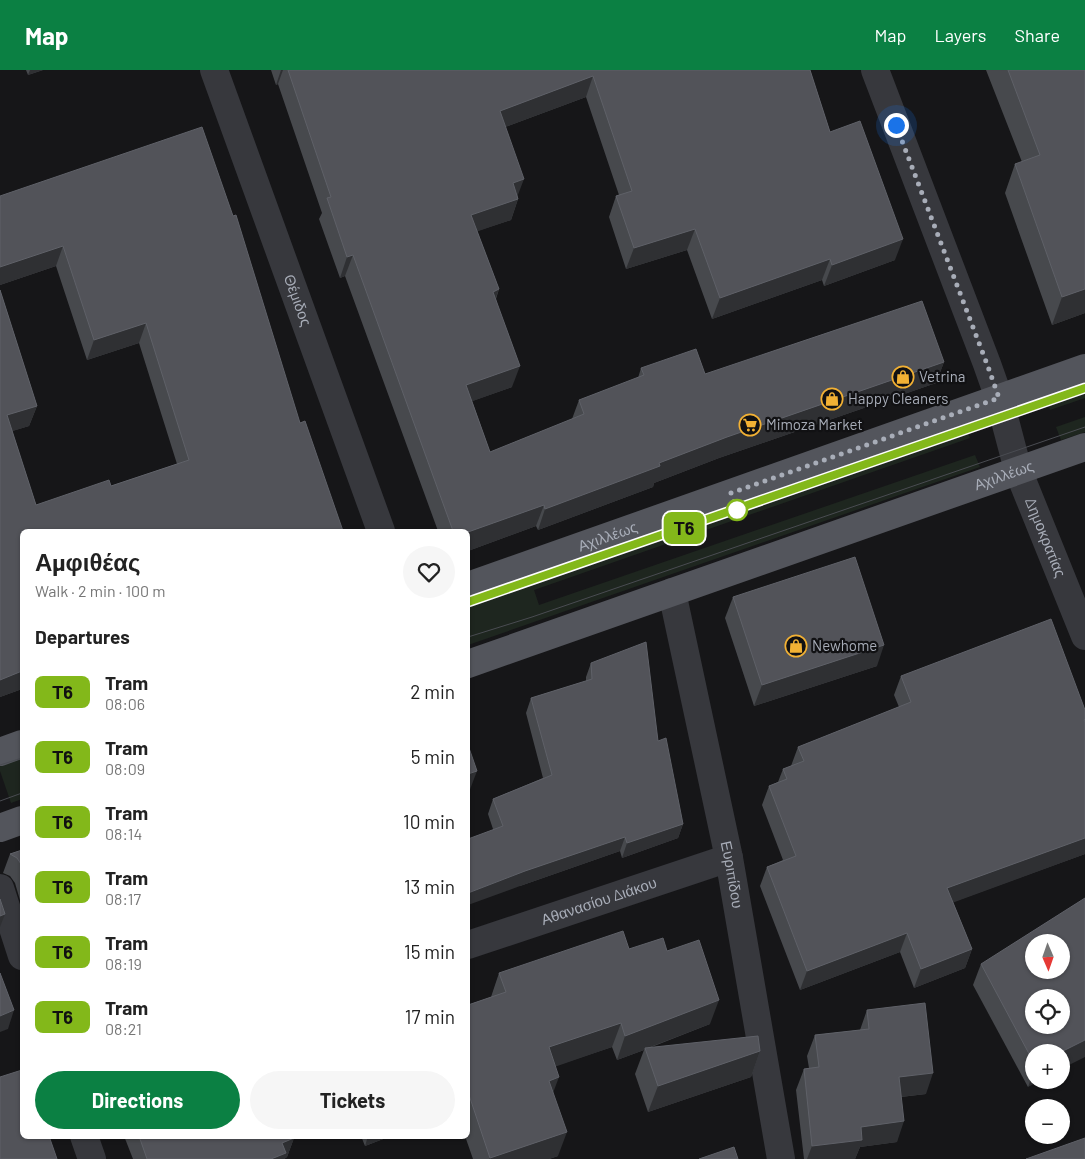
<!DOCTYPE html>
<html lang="en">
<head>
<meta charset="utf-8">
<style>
  body { margin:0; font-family:Barlow,sans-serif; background:#f6f6f6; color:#222; height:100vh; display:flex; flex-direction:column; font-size:19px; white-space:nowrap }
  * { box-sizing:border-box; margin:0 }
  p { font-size:16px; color:#767676 }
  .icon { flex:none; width:28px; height:28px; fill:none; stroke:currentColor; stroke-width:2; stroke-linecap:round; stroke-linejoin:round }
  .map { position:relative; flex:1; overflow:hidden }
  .sheet { position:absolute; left:20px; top:459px; width:450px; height:610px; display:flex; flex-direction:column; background:#fff; border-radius:8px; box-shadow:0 1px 4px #0004 }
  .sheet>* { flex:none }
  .badge { padding:0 10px; border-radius:8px; font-size:18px; line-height:32px }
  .needle { width:32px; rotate:178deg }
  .tools { position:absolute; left:1025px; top:864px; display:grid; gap:10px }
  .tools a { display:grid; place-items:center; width:45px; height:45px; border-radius:50%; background:#fff; box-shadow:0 1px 4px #0004; font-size:25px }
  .you { position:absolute; width:25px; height:25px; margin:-12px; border:4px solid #fff; border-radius:50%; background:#1a73e8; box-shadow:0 0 0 8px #1a73e833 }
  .map>.badge { position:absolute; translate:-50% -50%; box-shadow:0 0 0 2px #fff }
  h2 { padding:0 15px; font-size:19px; line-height:45px }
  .round { display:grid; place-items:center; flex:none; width:52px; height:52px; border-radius:26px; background:#f6f6f6 }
  .headline { display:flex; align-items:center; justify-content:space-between; height:85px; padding:0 15px }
  h1 { font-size:24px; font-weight:700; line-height:38px }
  .cta { display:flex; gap:10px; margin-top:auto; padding:10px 15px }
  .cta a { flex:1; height:58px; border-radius:30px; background:#0b8043; color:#fff; font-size:20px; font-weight:700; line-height:58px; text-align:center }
  .cta a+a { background:#f6f6f6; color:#222 }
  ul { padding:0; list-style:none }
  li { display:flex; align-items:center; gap:15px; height:65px; padding:0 15px }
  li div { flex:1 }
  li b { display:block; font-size:19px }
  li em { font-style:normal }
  li .badge { min-width:55px; font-weight:700; text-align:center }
  header { display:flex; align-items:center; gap:30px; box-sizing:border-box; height:70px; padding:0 25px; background:#0b8043; color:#fff }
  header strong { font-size:24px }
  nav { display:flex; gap:28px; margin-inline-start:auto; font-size:18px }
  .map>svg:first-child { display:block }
  .green { fill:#1e261f }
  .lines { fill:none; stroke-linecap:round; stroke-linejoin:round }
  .minor { stroke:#37383d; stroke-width:28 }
  .major { stroke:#53555c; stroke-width:28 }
  .tram { stroke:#4a4c52; stroke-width:1 }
  .wall { fill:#47494d }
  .shaded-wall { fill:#2f3033 }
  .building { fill:#525359; stroke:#5f6168; fill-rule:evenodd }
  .line-casing { stroke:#fff; stroke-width:11 }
  .line { stroke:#83b81a; stroke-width:8 }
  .walk { stroke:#a8adb8; stroke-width:5; stroke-dasharray:0 9 }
  .stop-dot { fill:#fff; stroke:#83b81a; stroke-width:2.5 }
  .labels { text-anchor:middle; stroke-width:4.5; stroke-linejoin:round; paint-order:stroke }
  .street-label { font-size:15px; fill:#a8adb8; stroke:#111113 }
  .poi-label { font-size:15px; fill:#a8adb8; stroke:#111113; text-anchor:start }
</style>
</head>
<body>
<header>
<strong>Map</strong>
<nav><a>Map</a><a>Layers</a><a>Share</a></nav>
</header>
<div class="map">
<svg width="1085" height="1089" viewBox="0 0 1085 1089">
  <rect width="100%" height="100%" fill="#161618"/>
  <g class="green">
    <path d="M1085,311v17l-35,12 -4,-15z"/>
    <path d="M1085,347v15l-24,8 -5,-13z"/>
    <path d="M965,355l5,13 -436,152 5,15 436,-150 5,12 -512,178v-47z"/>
    <path d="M22,682v47l-11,4 -11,-32v-11z"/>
  </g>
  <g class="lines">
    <g class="minor">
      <path id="s1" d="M214,0l167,461"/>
      <path id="s2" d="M875,0l112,294 12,34 19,72 67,166"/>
      <path id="s3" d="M672,522l57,266 52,301"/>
      <path d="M0,818l22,68"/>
      <path id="s4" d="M468,875l261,-87"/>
      <path d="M84,1066l8,23"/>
    </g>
    <g class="major">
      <path id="s5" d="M468,516l617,-218"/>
      <path id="s6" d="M468,594l617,-217"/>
      <path d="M0,682l22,-8"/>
      <path d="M0,758l22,-8"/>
    </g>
    <g class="tram">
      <path d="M468,532l617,-214"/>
      <path d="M468,567l64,-20 553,-190"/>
      <path d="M0,695l22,-7"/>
      <path d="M0,731l22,-8"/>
    </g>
  </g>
  <g class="wall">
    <path d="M26,0h17l-15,5z"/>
    <path d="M271,0h539l20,62 65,128 -71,26 -2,-6 -110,39 -25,-69 -61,19 -17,-52 7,-21 3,-1 -33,-98 -81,30 13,72 -7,21 -34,11 22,58 -3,10 16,88 -40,14 18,51 82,-33 7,-19 59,-22 3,-10 64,6 239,-12 -8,21 -217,75 -65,25 -1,4 -115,43 -2,-4 -68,25v-20h-30l-93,-255 -5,2 -21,-59 3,-6 -44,-129 -2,1z"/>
    <path d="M986,0h99v243l-33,12 -47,-132 10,-29 7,-2z"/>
    <path d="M0,126l300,227 -278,266 -22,8v-407l37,116 -8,20 -17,5 24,74 75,-19 66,-22 -38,-121 -52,17 -31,-94 -56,19z"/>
    <path d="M733,527l144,69 -123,40 -29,-88z"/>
    <path d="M591,593l67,78 25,83 -5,14 -56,20 -2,-7 -100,35 -27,-57 -5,-15 5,-15 50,-21 -17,-65 5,-15 55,-17v-4z"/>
    <path d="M901,606l184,34v144l-132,48 19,47 -7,19 -51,20 -14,-36 -100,38 -40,-104 7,-19 16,-7 -21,-55 7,-19 9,-4 5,-13 8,-3 7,-19 101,-40 -5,-12z"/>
    <path d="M22,780v57l-7,-24 -5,-7 -7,-3 7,-19z"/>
    <path d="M629,879l38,2 43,73 -61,24 111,3 -9,26 -103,35 -13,-38 9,-24 -27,10 -5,-13 -57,19 -2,26 5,64 -9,3h-76l-8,-23h3v-131l23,-8 8,-24z"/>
    <path d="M981,894l53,88v28l-6,7 -55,-102z"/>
    <path d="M867,940l59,84 -25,3 -4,45 -37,5 -5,12h-51l-8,-69 8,-21 5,-1 -2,-12 8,-21 45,-5z"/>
    <path d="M124,1066h170v2l-7,19 -3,2h-151z"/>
    <path d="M361,1066h30l-26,10z"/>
  </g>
  <g class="shaded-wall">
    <path d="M30,0h13l-15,5z"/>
    <path d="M281,0h2l-5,14 -2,1z"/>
    <path d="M593,6l-7,21 -94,35 8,-21z"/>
    <path d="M524,109l-8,21 2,-1 -7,21 -47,16 7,-21 42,-32z"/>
    <path d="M695,159l-8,21 -61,19 8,-21z"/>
    <path d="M903,169l-8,21 -71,26 8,-21z"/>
    <path d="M63,176l-7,20 -56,19v-18z"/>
    <path d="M353,185l-8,21 -5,2 7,-21z"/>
    <path d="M830,189l-8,21 -110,39 8,-21z"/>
    <path d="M499,219l-8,22 2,-19z"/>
    <path d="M1085,219v24l-33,12 10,-28z"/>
    <path d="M146,253l-7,20 -52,17 7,-20z"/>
    <path d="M944,292l-8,21 -217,75 -65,25 -1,4 -115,43 7,-21 114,-46 68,-26z"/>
    <path d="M520,296l-8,21 -53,19 7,-21z"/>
    <path d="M37,336l-8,20 -29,9 7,-20z"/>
    <path d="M544,435l-8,21 -68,25v-19z"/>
    <path d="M884,575l-7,21 -123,40 8,-21z"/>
    <path d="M22,601v18l-22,8v-17z"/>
    <path d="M477,701l-8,21h-1v-18z"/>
    <path d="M683,754l-5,14 -56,20 5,-15z"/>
    <path d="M625,767l-5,14 -100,35 -52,19v-12l57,-22z"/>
    <path d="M1085,768v16l-144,53 6,-19z"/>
    <path d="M5,844l-5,13v-11z"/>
    <path d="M907,863l-7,19 -100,38 7,-19z"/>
    <path d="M972,879l-7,19 -51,20 7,-19z"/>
    <path d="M719,930l-9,24 -65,25v-1l-1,2 -27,10 8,-24z"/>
    <path d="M14,940l-6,19 -8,3v-16z"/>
    <path d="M621,953l-9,24 -72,25 9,-25z"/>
    <path d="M1085,970v17l-24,12v-17z"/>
    <path d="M760,981l-9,26 -103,35 10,-26z"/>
    <path d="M1034,1001v9h7l-13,7z"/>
    <path d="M933,1003l-7,21 -35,4 8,-21z"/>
    <path d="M559,1007l-9,24 -1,-20z"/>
    <path d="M904,1051l-7,21 -37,5 -5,12h-48l5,-13 49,-19z"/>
    <path d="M567,1062l-9,24 -9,3h-60l1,-1z"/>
    <path d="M368,1066h23l-26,10z"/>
    <path d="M294,1068l-7,19 -3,2h-14l12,-16z"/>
  </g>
  <g class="building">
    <path d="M288,0h522l20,62 30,-11 43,118 -71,26 -2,-6 -110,39 -25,-69 -61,19 -18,-52 16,-5 -39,-115 -93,35 24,68 -11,4 5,16 -47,16 28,74 -6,3 27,74 -54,19 24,67 94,-38 -5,-14 65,-25 -3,-7 55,-19 9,25 217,-73 22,61 -217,75 -68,26 1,3 -115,43 -1,-4 -76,27v-1h-15l-100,-276 -6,2 -20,-59 4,-1z"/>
    <path d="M1008,0h77v219l-23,8 -47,-133 25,-9z"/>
    <path d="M202,57l31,89 3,-1 64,208 5,-2 38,110h-321v140l-22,9v-390l37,116 -30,9 29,90 73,-25 2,6 78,-26 -43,-137 -52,17 -31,-94 -63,21v-71z"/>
    <path d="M855,487l29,88 -122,40 -29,-88z"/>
    <path d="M1051,549l34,91v9l-1,1 1,2v116l-138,50 25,61 -51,20 -14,-36 -100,38 -40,-104 29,-11 -27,-70 18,-7 -4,-10 21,-8 -6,-14 113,-45 -10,-26z"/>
    <path d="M646,572l12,99 8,-3 17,86 -56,19 -2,-6 -100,34 -57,22v-54l35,-13 -10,-27 59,-24 -21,-77 61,-19 -1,-16z"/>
    <path d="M468,675l9,26 -9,3z"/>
    <path d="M22,780v18l-1,-4 -4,-6 -7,-4z"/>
    <path d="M1085,828v142l-24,12h-27v11l-53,-99zM1034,872h27v28h-27zM1034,928h27v27h-27z"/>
    <path d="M0,829l5,15 -5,2z"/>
    <path d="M623,861l6,18 34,-11 4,13 32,-11 20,60 -94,36 -4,-13 -72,24 10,30 -10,4 18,51 -77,26 -22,-66v-87l38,-13 -7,-19z"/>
    <path d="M0,903l14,37 -14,6z"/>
    <path d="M925,933l8,70 -34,4 5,44 -43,6 1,13 -50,6 -8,-77 15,-2 -4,-32 54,-6 -2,-19z"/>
    <path d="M758,966l2,15 -102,35 -13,-38z"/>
    <path d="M22,1000v66h27l8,23h-57v-82z"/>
    <path d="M139,1066h155v2l-12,5 4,10 -15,6h-124z"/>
    <path d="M1085,1068v21h-59z"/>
    <path d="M734,1077l4,12h-39z"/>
  </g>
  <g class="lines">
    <g class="line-casing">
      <path id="line" d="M468,532l617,-214"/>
    </g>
    <use href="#line" class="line"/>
    <path class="walk" d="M737,440l-6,-17 268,-95 -12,-34 -91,-239"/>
  </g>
  <defs>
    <g id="shop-ring" transform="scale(1.125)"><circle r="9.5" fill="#111113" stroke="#f2b134" stroke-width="1.5"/><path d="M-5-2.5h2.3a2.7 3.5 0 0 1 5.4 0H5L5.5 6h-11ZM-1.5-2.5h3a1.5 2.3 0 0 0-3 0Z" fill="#f2b134"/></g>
    <g id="supermarket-ring" transform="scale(1.125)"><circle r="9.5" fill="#111113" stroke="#f2b134" stroke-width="1.5"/><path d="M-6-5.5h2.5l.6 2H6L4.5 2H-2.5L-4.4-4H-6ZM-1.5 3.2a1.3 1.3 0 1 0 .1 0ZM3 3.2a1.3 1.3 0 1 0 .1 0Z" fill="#f2b134"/></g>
  </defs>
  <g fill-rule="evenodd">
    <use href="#shop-ring" x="903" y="307"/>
    <use href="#shop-ring" x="832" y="329"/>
    <use href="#supermarket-ring" x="750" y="355"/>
    <use href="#shop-ring" x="796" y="576"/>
  </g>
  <circle class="stop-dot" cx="737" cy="440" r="10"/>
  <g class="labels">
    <g class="street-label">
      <text dy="5" stroke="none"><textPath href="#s1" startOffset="245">Θέμιδος</textPath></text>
      <text dy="5" stroke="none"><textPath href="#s6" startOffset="568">Αχιλλέως</textPath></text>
      <text dy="5" stroke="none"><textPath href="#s5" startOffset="148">Αχιλλέως</textPath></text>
      <text dy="5" stroke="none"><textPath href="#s2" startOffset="498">Δημοκρατίας</textPath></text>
      <text dy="5" stroke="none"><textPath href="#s3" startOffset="289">Ευριπίδου</textPath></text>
      <text dy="5" stroke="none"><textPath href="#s4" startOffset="138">Αθανασίου Διάκου</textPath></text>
    </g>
    <g class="poi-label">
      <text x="919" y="312">Vetrina</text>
      <text x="848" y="334">Happy Cleaners</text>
      <text x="766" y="360">Mimoza Market</text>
      <text x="812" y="581">Newhome</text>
    </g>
  </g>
</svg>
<div class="tools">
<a><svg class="needle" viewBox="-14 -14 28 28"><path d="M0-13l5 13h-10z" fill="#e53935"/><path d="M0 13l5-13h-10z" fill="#767676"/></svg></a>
<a><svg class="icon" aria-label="locate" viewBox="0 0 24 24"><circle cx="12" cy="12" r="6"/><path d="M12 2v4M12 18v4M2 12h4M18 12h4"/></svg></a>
<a>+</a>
<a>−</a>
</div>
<div class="you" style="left:896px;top:55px"></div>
<b class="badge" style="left:684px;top:458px;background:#83b81a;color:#111">Τ6</b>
<section class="sheet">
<div class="headline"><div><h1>Αμφιθέας</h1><p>Walk · 2 min · 100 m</p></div><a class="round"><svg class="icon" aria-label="heart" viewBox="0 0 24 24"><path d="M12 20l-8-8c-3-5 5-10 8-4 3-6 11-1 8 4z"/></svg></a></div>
<h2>Departures</h2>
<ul>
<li><span class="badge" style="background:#83b81a;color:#111">Τ6</span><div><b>Tram</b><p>08:06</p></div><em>2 min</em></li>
<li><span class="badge" style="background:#83b81a;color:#111">Τ6</span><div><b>Tram</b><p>08:09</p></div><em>5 min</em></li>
<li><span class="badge" style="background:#83b81a;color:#111">Τ6</span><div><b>Tram</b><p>08:14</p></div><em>10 min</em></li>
<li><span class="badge" style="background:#83b81a;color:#111">Τ6</span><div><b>Tram</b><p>08:17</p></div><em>13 min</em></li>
<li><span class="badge" style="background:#83b81a;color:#111">Τ6</span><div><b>Tram</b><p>08:19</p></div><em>15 min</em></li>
<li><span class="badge" style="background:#83b81a;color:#111">Τ6</span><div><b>Tram</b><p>08:21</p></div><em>17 min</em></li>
</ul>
<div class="cta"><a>Directions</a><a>Tickets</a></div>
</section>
</div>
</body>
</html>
